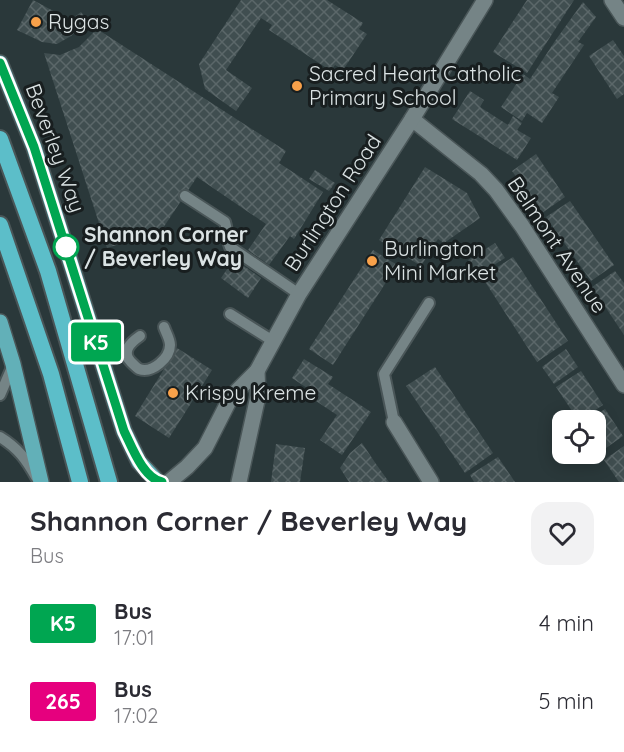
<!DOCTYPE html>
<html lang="en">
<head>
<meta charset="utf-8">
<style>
  body { margin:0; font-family:Quicksand,sans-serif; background:#f2f2f3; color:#2b2b33; height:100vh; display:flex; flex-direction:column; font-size:22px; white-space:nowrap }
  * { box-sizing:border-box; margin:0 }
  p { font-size:20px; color:#7c7c81 }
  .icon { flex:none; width:33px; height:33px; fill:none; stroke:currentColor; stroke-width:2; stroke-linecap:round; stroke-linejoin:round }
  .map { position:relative; height:482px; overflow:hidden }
  .side { display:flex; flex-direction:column; background:#fff; flex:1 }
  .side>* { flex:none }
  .badge { padding:0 12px; border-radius:4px; font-size:21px; line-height:39px }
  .fabs { position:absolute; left:552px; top:410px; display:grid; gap:12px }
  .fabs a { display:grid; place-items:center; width:54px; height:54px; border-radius:12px; background:#fff; box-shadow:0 3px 15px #0003; font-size:30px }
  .map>.badge { position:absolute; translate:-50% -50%; box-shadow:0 0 0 3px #fff }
  .round { display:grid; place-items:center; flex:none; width:63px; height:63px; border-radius:18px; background:#f2f2f3 }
  .head { display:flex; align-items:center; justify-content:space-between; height:102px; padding:0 30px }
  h1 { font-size:28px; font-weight:700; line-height:45px }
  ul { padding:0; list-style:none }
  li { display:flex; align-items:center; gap:18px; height:78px; padding:0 30px }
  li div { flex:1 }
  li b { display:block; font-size:22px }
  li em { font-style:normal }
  li .badge { min-width:66px; font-weight:700; text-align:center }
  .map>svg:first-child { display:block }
  .building { fill:url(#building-cross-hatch) }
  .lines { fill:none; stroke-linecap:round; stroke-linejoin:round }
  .service-casing { stroke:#4a5658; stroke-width:14 }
  .minor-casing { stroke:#4a5658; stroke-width:18 }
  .secondary-casing { stroke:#4a5658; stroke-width:18 }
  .primary-casing { stroke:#4a5658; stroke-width:18 }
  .trunk-casing { stroke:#4a5658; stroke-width:20 }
  .service { stroke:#758486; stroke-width:10 }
  .minor { stroke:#758486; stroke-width:15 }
  .secondary { stroke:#758486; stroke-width:15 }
  .primary { stroke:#62b0b8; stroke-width:15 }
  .trunk { stroke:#5cbec9; stroke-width:16 }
  .line-casing { stroke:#fff; stroke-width:14 }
  .line { stroke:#00a651; stroke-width:9 }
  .poi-dot { fill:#f8a14a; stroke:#181e1f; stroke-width:2 }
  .stop-dot { fill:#fff; stroke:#00a651; stroke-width:3 }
  .labels { text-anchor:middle; stroke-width:6; stroke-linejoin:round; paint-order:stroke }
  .poi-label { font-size:21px; fill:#dbe3e4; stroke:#181e1f; text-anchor:start }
  .street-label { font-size:21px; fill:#dbe3e4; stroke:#181e1f }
  .stop-label { font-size:21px; font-weight:bold; fill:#dbe3e4; stroke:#181e1f; text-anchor:start }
</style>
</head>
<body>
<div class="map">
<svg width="624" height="482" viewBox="0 0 624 482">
  <defs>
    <pattern id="building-cross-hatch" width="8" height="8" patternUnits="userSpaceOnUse" patternTransform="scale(1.5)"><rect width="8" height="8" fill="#404e50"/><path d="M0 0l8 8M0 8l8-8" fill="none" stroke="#5b6769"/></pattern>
  </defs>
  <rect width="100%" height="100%" fill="#2a383a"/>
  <g class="building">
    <path d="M33,0l24,13 -6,11 15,-1 15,-11 7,9 -17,15 -14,8 -15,-2 -25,-12z"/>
    <path d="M241,0h86l36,23 -4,6 8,5 -24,36 -8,-5 -4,6 -62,-41 3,-5 -11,-7 -35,52 26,18 -16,23 -31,-22 -6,-25z"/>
    <path d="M527,0h47l-47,73 -34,-21z"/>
    <path d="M583,2l13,15 -18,25 6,3 -32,48 7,4 -17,26 -15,-10 -5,8 -21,-14 22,-33 7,5 25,-38z"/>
    <path d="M97,29l189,122 -7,12 44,29 -29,47 -4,-3 -21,29 -21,-15 18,-26 -69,-47 -36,54 -54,17 -63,-195 16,2 19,-8z"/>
    <path d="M613,40l11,16v38l-7,5 -28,-43z"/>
    <path d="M470,91l14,9 -4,7 28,18 5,-9 9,7 -5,7 14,8 -14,22 -65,-41z"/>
    <path d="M536,154l29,43 -23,16 -30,-42z"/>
    <path d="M425,167l42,26 13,25 -36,25 -6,-4 -17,27 -42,-26z"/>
    <path d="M315,170l20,13 -6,8 -20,-12z"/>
    <path d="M570,201l44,64 -23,16 -45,-64z"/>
    <path d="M495,243l10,15 -27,17 -10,-15z"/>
    <path d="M373,250l24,15 -64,100 -24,-16z"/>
    <path d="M513,257l55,84 -31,21 -55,-85z"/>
    <path d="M234,259l27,19 -13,20 -27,-20z"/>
    <path d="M615,271l9,12v52l-32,-48z"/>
    <path d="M177,348l35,22 -43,68 -34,-22z"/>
    <path d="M566,349l12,18 -24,17 -12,-17z"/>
    <path d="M304,359l29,18 -5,7 43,28 -29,43 -22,-15 17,-25 -21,-14 3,-5 -27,-18z"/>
    <path d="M435,367l58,86 -28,20 -59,-87z"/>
    <path d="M581,371l22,34 -23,15h-2l-22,-33z"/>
    <path d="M605,409l18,27 -24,17 -3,-5v-28h-8z"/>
    <path d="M362,443l14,21 13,18h-40l-9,-14 10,-15z"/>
    <path d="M276,444l29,4 -5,34h-29z"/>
    <path d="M624,446v36h-5l-15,-22z"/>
    <path d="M498,457l17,25h-41l-4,-7z"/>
  </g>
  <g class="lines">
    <g class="service-casing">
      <g id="service">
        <path d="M185,196l40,26c3,9 1,15 5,25l69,47"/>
        <path d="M230,314l43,27"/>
        <path d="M140,336c-10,7 -19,16 -9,26 2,2 6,6 8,7 13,5 31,-11 31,-24 0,-6 -4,-12 -6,-18"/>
        <path d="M0,395l13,-30"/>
        <path d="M394,422l-10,-48 45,-71"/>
        <path d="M0,437c18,11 26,22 36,40"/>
      </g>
    </g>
    <g class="minor-casing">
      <g id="minor">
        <path d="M612,0l12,18"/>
        <path d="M412,119l69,55 15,16 26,36 102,159"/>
        <path d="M394,422l37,60"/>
      </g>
    </g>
    <g class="secondary-casing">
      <g id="secondary">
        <path d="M169,482l18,-15 18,-19 26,-51 26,-26 42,-77 113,-175 73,-119"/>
        <path d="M239,482l19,-86 -1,-25"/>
      </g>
    </g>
    <g class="primary-casing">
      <g id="primary">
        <path d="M0,63l34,84 90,284 15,31 18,19"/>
        <path d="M0,322l13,42 28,118"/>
      </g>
    </g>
    <g class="trunk-casing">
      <g id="trunk">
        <path d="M0,139l48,132 61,211"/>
        <path d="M0,225l51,149 29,108"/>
      </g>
    </g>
    <use href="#service" class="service"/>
    <use href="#minor" class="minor"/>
    <use href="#secondary" class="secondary"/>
    <use href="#primary" class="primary"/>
    <use href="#trunk" class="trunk"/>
  </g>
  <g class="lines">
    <g class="line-casing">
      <path id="line" d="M0,63l34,84 90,284c8,16 19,47 38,51"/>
    </g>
    <use href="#line" class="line"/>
  </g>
  <g class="poi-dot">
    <circle cx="36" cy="22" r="6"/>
    <circle cx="297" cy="86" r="6"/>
    <circle cx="372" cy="261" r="6"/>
    <circle cx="173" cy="393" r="6"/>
  </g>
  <circle class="stop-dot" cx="66" cy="247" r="12"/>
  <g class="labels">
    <g class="poi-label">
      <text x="48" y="29">Rygas</text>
      <text x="309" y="81">Sacred Heart Catholic<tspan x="309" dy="24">Primary School</tspan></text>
      <text x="384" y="256">Burlington<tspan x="384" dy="24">Mini Market</tspan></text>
      <text x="185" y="400">Krispy Kreme</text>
    </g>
    <g class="street-label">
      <text transform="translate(55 148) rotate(70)" y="7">Beverley Way</text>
      <text transform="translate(333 203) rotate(-57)" y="7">Burlington Road</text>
      <text transform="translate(557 245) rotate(56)" y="7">Belmont Avenue</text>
    </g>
    <g class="stop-label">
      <text x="84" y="242">Shannon Corner<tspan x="84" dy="24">/ Beverley Way</tspan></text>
    </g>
  </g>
</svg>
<div class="fabs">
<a><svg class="icon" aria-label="locate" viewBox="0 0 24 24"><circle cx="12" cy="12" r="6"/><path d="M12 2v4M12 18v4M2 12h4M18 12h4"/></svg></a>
</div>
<b class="badge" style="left:96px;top:342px;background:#00a651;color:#fff">K5</b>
</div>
<section class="side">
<div class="head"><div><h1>Shannon Corner / Beverley Way</h1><p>Bus</p></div><a class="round"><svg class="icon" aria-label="heart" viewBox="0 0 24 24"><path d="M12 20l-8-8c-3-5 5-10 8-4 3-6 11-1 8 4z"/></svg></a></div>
<ul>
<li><span class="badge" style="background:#00a651;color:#fff">K5</span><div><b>Bus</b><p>17:01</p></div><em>4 min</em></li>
<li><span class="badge" style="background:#e6007e;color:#fff">265</span><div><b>Bus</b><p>17:02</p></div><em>5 min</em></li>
</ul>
</section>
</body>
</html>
